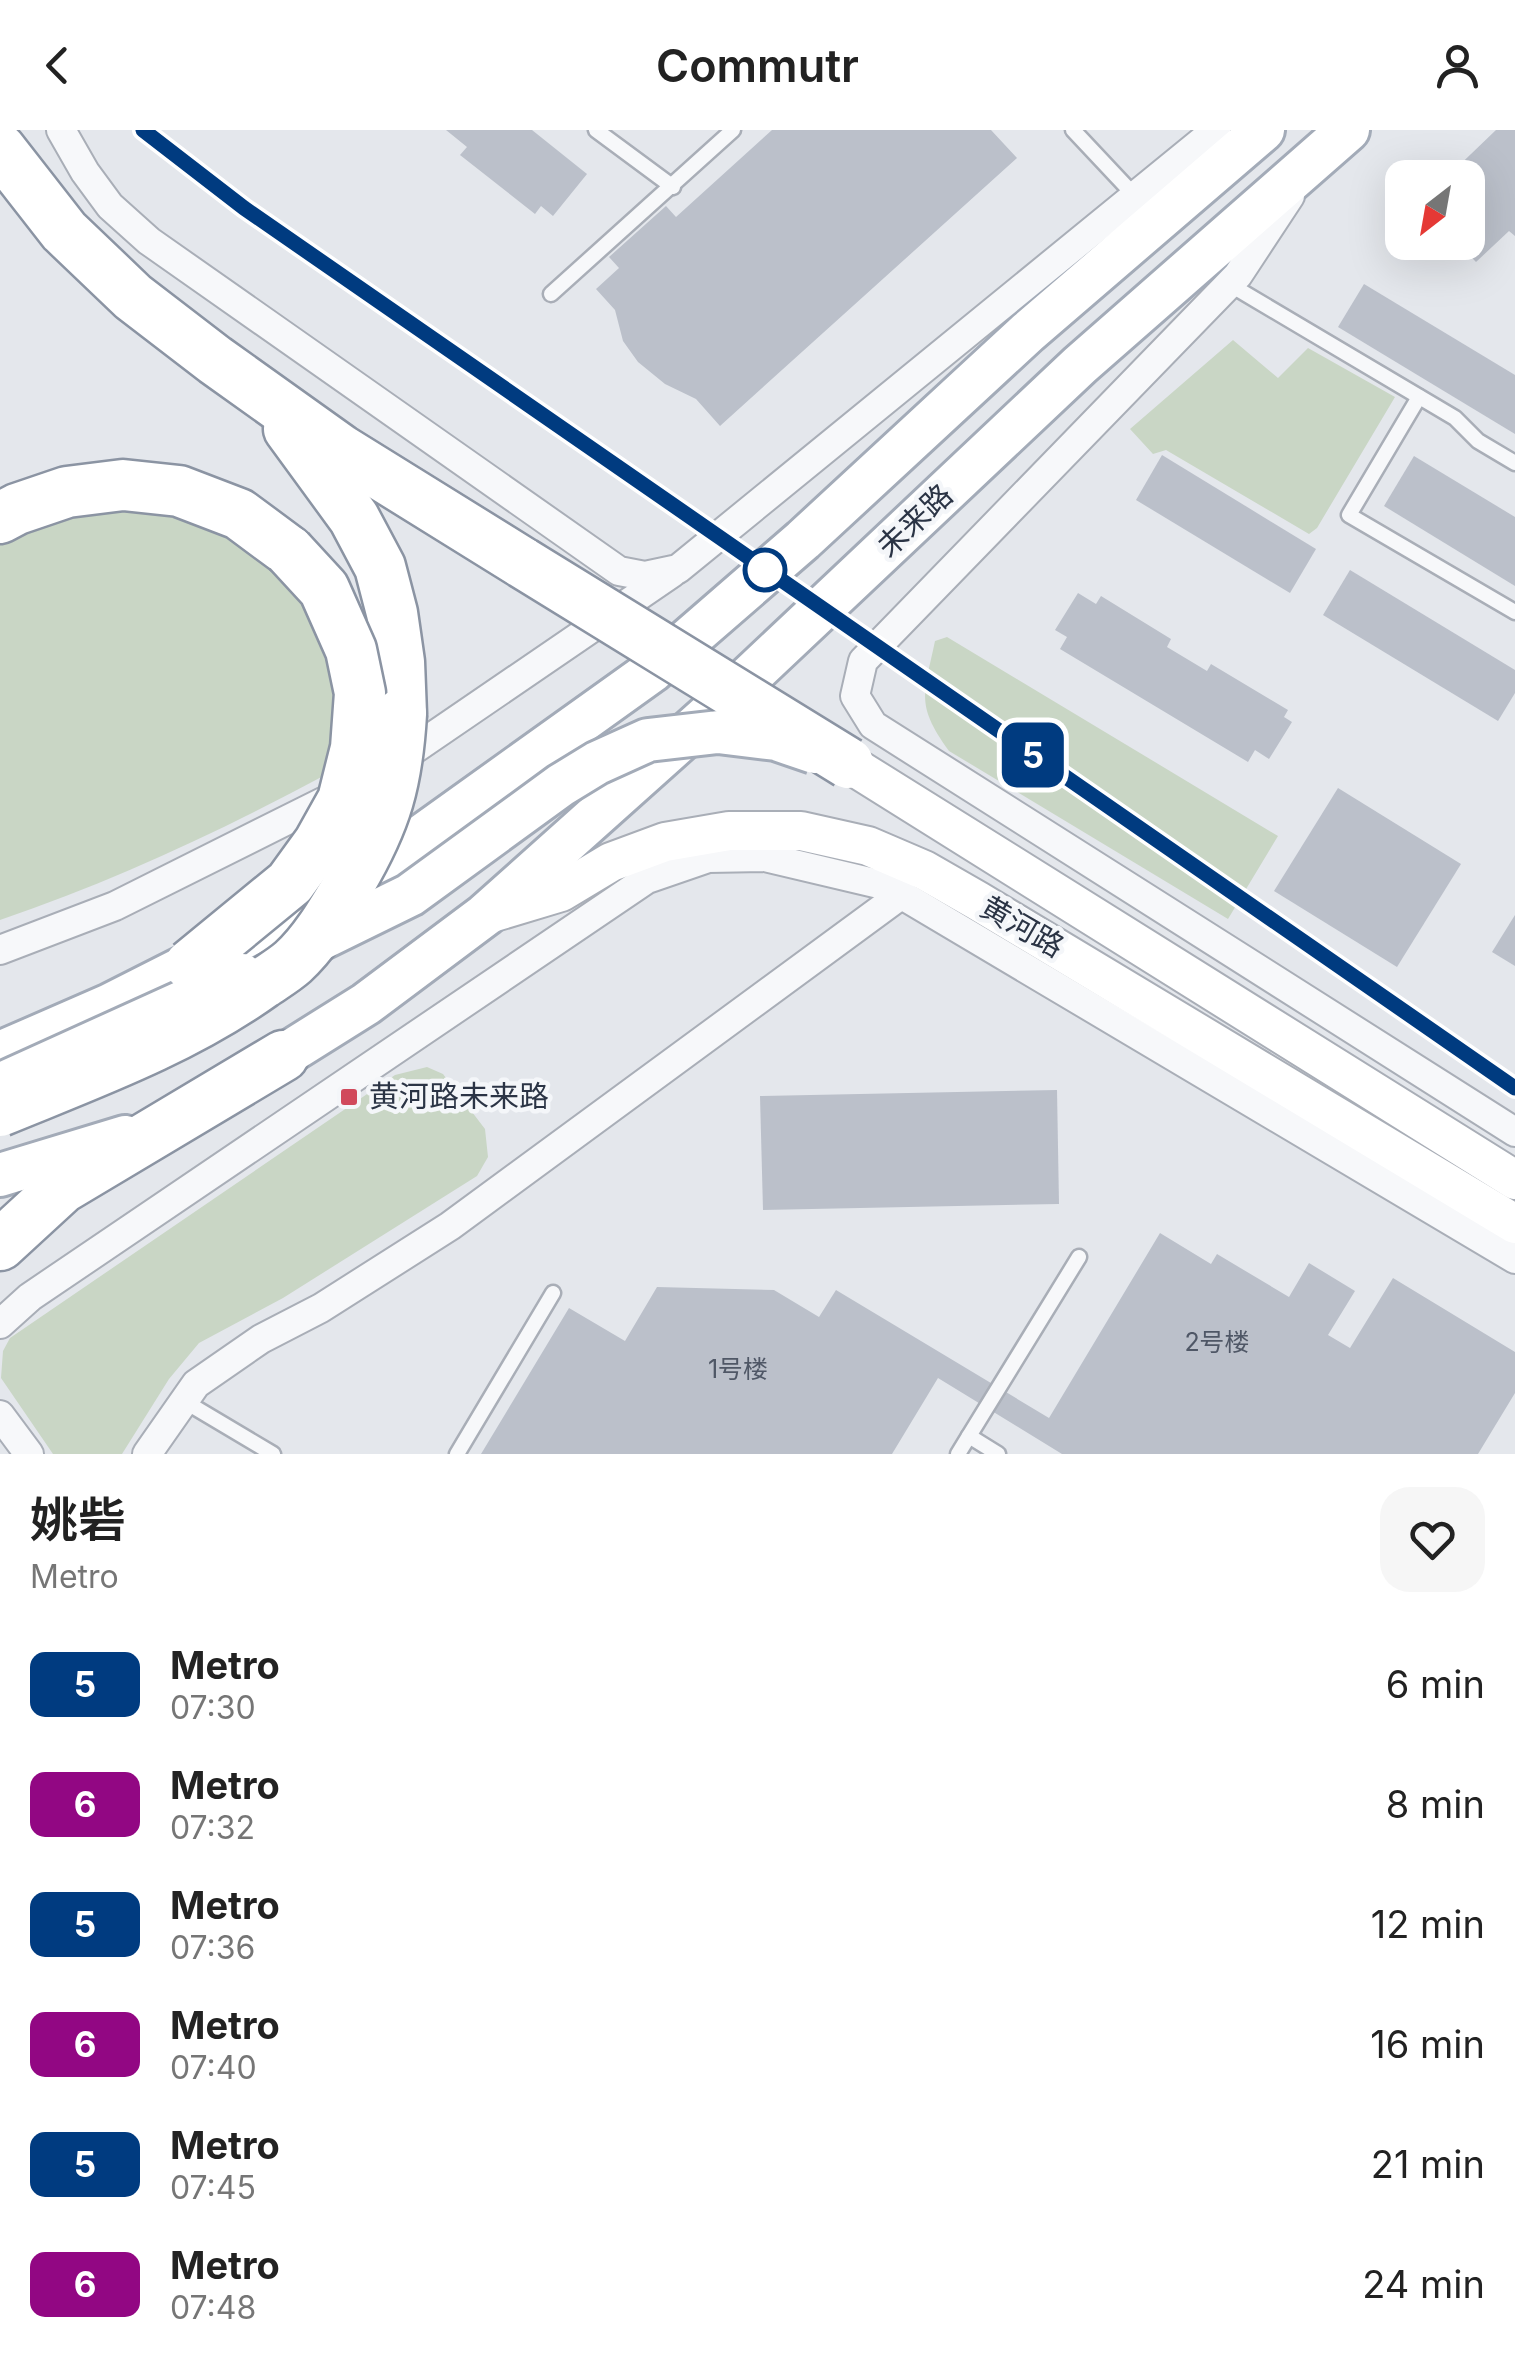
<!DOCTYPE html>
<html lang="en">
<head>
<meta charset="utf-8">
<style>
  body { margin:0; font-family:Inter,"Noto Sans SC",sans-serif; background:#f6f6f6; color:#222; height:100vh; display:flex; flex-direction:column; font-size:38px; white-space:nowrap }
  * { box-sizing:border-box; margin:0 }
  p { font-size:32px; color:#767676 }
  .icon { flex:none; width:55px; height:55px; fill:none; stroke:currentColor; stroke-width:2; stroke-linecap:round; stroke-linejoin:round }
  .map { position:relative; height:1324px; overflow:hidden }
  .sheet { display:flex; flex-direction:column; background:#fff; flex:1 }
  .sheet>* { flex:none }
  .badge { padding:0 20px; border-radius:15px; font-size:35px; line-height:65px }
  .needle { width:65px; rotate:211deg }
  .buttons { position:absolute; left:1385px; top:30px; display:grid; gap:20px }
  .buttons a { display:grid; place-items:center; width:100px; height:100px; border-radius:20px; background:#fff; box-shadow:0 10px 40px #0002; font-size:50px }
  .map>.badge { position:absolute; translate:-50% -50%; box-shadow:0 0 0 5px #fff }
  .round { display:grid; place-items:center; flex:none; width:105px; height:105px; border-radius:30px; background:#f6f6f6 }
  .summary { display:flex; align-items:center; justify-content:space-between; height:170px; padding:0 30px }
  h1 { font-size:48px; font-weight:600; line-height:75px }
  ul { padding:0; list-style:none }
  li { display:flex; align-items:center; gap:30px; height:120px; padding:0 30px }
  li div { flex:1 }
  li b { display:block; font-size:38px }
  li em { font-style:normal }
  li .badge { min-width:110px; font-weight:700; text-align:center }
  header { display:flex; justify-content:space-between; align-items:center; height:130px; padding:0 30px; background:#fff; font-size:45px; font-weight:600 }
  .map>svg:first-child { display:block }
  .green { fill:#c9d6c5 }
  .building { fill:#bbc0ca }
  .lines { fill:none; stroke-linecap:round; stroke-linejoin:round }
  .lane-casing { stroke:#a9aeb7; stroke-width:19 }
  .street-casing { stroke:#a9aeb7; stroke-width:32 }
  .secondary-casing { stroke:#a9aeb7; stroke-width:42 }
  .primary-casing { stroke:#a3abb8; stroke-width:48 }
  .highway-casing { stroke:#8b94a3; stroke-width:55 }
  .lane { stroke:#f7f8fa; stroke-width:14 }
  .street { stroke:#f7f8fa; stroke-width:28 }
  .secondary { stroke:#fff; stroke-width:38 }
  .primary { stroke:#fff; stroke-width:42 }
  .highway { stroke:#fff; stroke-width:50 }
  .primary-bridge-casing { stroke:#a3abb8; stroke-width:48; stroke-linecap:butt }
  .highway-bridge-casing { stroke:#8b94a3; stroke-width:55; stroke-linecap:butt }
  .primary-bridge { stroke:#fff; stroke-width:42 }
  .highway-bridge { stroke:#fff; stroke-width:50 }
  .line-casing { stroke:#fff; stroke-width:22 }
  .line { stroke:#003b80; stroke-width:15 }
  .stop-dot { fill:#fff; stroke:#003b80; stroke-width:5 }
  .poi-dot { fill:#d1495b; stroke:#f4f6f9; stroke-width:4 }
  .labels { text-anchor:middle; stroke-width:9; stroke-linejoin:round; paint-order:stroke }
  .number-label { font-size:25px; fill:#4f5766 }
  .street-label { font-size:30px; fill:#2b3445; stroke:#f4f6f9 }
  .poi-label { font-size:30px; fill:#2b3445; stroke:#f4f6f9; text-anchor:start }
</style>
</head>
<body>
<header><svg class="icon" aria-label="back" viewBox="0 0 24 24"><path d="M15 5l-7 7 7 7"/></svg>Commutr<svg class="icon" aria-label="person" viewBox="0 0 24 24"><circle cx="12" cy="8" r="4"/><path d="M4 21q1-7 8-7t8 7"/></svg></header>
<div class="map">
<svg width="1515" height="1324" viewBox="0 0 1515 1324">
  <rect width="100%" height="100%" fill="#e4e7ec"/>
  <g class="green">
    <path d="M1233,210l45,38 30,-30 87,49 -78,131 -8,6 -143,-84 -13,4 -23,-25z"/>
    <path d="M120,368l120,38 64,64 31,77 3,42 -9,54c-106,57 -214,108 -329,147v-378l51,-29z"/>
    <path d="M947,507l331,199 -50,83 -279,-168c-34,-47 -25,-57 -14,-110z"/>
    <path d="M427,937l16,7 42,55 3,28 -11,19 -194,122 -84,45 -30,36 -47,75h-69l-52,-76 2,-27 7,-13 385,-263z"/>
  </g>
  <g class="building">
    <path d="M446,0h86l55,44 -34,42 -12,-10 -6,8 -75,-59 7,-8z"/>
    <path d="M772,0h219l26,28 -297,268 -24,-27 -31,-15 -27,-22 -15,-21 -8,-31 -19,-21 23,-21 -10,-11 57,-51 10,11z"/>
    <path d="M1496,0h19v106l-6,-5 -33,31 -19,-20h11v-64h-22z"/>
    <path d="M1364,154l151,91v59l-177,-107z"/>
    <path d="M1162,325l154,94 -26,44 -154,-93z"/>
    <path d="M1414,326l101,61v69l-131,-80z"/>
    <path d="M1350,440l165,100v23l-17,28 -175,-106z"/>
    <path d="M1078,463l18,11 5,-8 70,43 -4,8 40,24 4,-7 77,46 -4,7 8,5 -23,37 -14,-9 -7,12 -188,-113 7,-12 -12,-7z"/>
    <path d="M1338,658l123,76 -64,103 -123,-76z"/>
    <path d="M1515,785v51l-23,-14z"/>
    <path d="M1057,960l2,114 -296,6 -3,-114z"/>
    <path d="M1160,1103l51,31 6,-10 72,43 20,-34 46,28 -27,44 22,13 43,-70 122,74v41l-37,61h-416l-124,-76 -46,76h-411l88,-146 56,33 32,-54 117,3 45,27 17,-27 213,128z"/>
  </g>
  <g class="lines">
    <g class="lane-casing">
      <g id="lane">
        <path d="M596,0l77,57"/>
        <path d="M1073,0l62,66"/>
        <path d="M1229,154l226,134 23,23 37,22"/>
        <path d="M551,164l182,-164"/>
        <path d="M1419,267l-70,118 166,97"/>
        <path d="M184,1271l89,53"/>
        <path d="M969,1306l110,-179"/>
        <path d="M457,1324l96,-161"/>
        <path d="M958,1324l11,-18 29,18"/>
      </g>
    </g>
    <g class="street-casing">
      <g id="street">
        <path d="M61,0l24,42 25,34 39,35 470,330 26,5 33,-7 538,-439"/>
        <path d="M1290,66l-52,79 -375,386 -8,35 18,29 642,407"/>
        <path d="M394,633l278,-190"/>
        <path d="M0,820l115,-44 224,-112"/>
        <path d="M0,1194l30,-27 617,-418 61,-21 57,-1 122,29 628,373"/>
        <path d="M0,1285l29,39"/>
        <path d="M147,1324l49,-70 65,-45 60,-31 129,-82 452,-332"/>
      </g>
    </g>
    <g class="secondary-casing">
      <g id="secondary">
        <path d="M848,633l667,417"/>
        <path d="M488,784l73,-22 50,-30 54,-20 64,-11h72l67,15 56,24 54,31 537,323"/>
      </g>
    </g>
    <g class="primary-casing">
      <g id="primary">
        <path d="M0,923l110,-48 156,-79 143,-81 243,-174 151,-131 225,-208 235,-202"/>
        <path d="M255,941l28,-15 83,-52 119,-89 228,-204 367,-346 268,-235"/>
        <path d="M0,1045l125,-38"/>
      </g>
    </g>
    <g class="highway-casing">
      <g id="highway">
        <path d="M0,19l64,82 69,66 82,63 126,90 182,113"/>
        <path d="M289,299l65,89 26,49 12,46 7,49 2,52"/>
        <path d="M0,388l17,-9 50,-17 56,-7 56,6 60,23 50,37"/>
        <path d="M0,1115l62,-57 221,-132"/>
      </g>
    </g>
    <use href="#lane" class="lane"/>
    <use href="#street" class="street"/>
    <use href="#secondary" class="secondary"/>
    <use href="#primary" class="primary"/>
    <use href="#highway" class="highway"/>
    <g class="primary-bridge-casing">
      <g id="primary-bridge">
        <path d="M302,818l108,-53 151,-110 36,-22 51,-23 70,-8 58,7 38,13"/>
        <path d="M2,954l240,-109"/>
      </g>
    </g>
    <g class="highway-bridge-casing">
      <g id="highway-bridge">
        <path d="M523,433l325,200"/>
        <path d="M190,835l100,-82 29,-40 24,-43 13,-52 4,-55 -9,-43 -27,-61 -35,-38"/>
        <path d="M0,981c90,-37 182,-70 262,-127 10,-7 22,-14 31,-22 24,-22 41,-53 58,-81 35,-60 46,-98 50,-167"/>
      </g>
    </g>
    <use href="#primary-bridge" class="primary-bridge"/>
    <use href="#highway-bridge" class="highway-bridge"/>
  </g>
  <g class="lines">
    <g class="line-casing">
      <path id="line" d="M143,0l101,78 1271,880"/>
    </g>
    <use href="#line" class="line"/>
  </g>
  <circle class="stop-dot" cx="765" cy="440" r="20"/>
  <rect class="poi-dot" x="339" y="957" width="20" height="20" rx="5"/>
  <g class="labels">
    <g class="number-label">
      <text x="1217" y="1221">2号楼</text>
      <text x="738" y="1248">1号楼</text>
    </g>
    <g class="street-label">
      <text transform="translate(915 391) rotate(-43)" y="10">未来路</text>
      <text transform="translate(1022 797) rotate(30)" y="10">黄河路</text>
    </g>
    <g class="poi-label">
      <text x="369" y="977">黄河路未来路</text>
    </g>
  </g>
</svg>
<div class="buttons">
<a><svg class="needle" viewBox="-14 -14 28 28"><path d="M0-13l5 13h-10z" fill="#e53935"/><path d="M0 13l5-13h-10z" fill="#767676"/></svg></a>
</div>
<b class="badge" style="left:1033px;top:625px;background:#003b80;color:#fff">5</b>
</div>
<section class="sheet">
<div class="summary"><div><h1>姚砦</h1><p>Metro</p></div><a class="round"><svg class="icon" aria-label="heart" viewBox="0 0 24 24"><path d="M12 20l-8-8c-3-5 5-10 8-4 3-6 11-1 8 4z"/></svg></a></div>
<ul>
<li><span class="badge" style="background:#003b80;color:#fff">5</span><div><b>Metro</b><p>07:30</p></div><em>6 min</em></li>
<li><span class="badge" style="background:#920783;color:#fff">6</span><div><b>Metro</b><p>07:32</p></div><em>8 min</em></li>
<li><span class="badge" style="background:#003b80;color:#fff">5</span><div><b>Metro</b><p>07:36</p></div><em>12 min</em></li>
<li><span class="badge" style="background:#920783;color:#fff">6</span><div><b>Metro</b><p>07:40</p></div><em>16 min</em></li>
<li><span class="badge" style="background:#003b80;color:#fff">5</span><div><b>Metro</b><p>07:45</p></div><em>21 min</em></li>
<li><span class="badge" style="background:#920783;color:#fff">6</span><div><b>Metro</b><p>07:48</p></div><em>24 min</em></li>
</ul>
</section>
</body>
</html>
